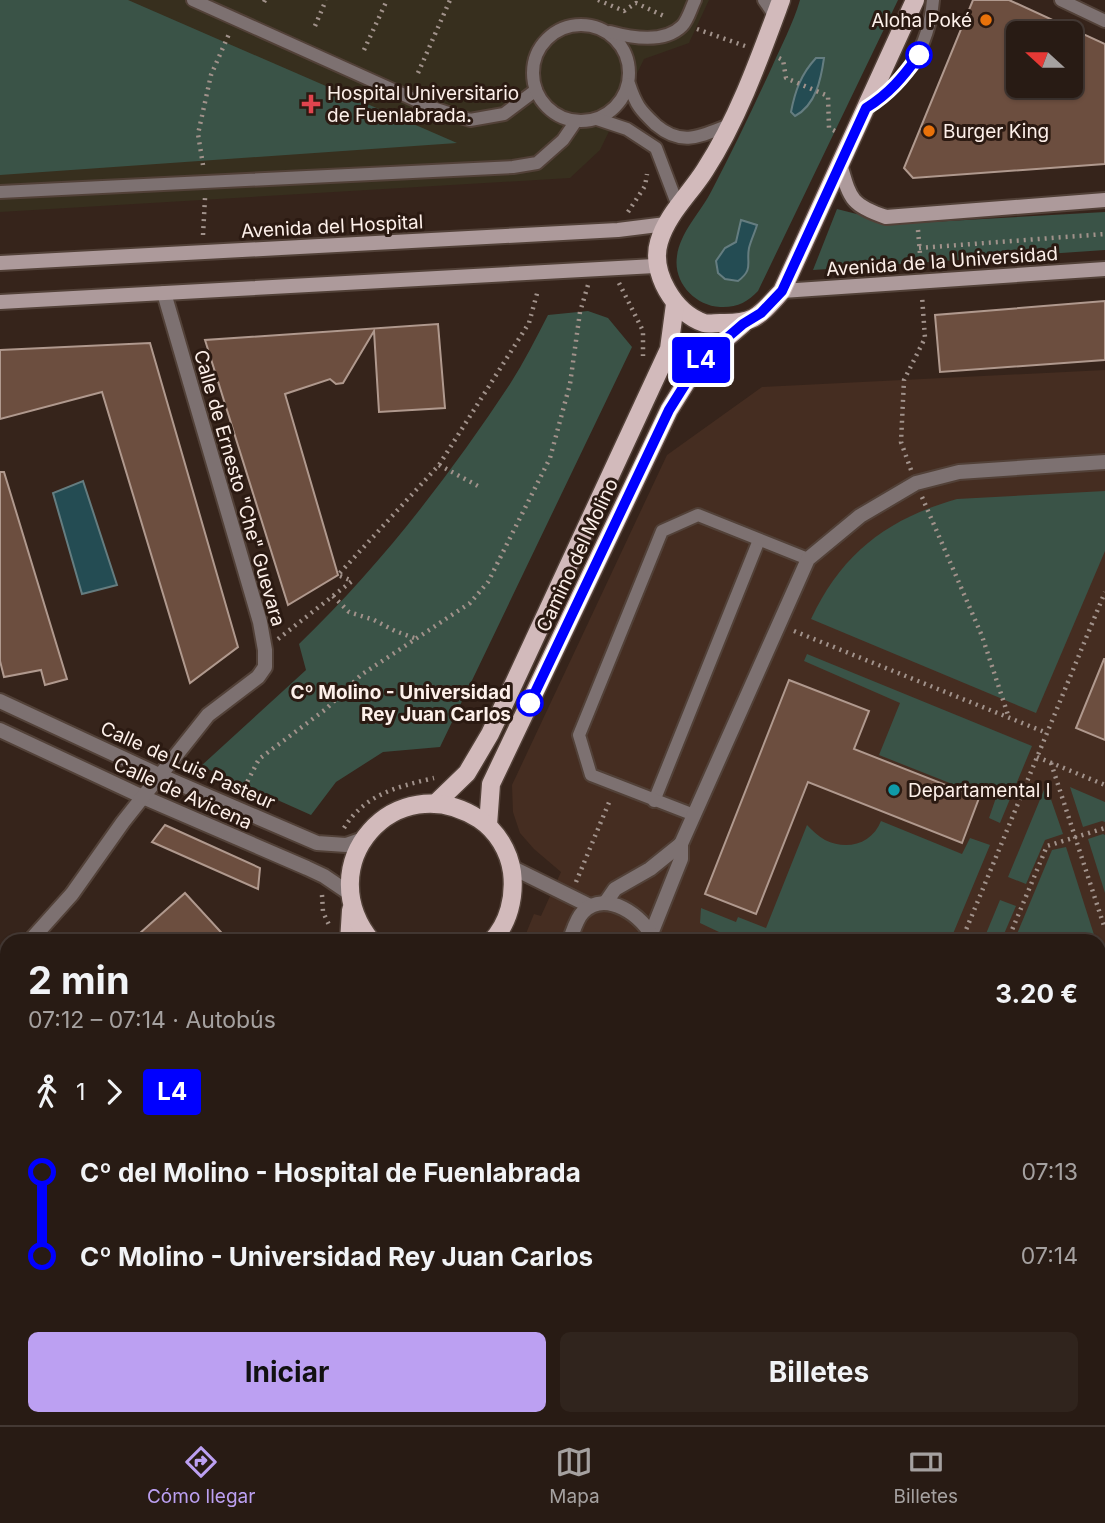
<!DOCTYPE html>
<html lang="es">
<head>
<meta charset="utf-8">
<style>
  body { margin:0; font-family:Inter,sans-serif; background:#30241d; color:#f1f3f6; height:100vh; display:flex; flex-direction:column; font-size:26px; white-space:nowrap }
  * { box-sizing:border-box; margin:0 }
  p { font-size:23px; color:#a5a1a0 }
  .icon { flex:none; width:38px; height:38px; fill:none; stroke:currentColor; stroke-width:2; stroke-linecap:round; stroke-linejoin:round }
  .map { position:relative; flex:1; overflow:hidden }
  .sheet { position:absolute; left:0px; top:934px; width:1106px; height:492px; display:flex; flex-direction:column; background:#281b14; border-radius:21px 21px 0 0; box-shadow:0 2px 5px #0004,0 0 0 2px #443934 }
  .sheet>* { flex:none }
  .badge { padding:0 14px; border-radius:5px; font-size:24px; line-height:46px }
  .needle { width:46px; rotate:291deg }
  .fabs { position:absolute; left:1006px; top:21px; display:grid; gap:14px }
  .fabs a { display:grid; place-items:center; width:77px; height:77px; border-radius:10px; background:#281b14; box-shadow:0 2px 5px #0004,0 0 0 2px #443934; font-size:35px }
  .map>.badge { position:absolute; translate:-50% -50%; box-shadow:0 0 0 4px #fff }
  .legs { display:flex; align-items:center; gap:10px; height:77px; padding:0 28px; font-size:23px }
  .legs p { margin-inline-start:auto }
  .head { display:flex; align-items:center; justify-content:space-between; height:119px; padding:0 28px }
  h1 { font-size:38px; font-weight:700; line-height:52px }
  .button { display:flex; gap:14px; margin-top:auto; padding:14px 28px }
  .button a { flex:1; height:80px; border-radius:10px; background:#bca0f2; color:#111; font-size:28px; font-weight:700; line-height:80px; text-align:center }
  .button a+a { background:#30241d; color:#f1f3f6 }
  ul { padding:0 28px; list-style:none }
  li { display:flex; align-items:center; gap:24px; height:84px; font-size:26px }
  li i { display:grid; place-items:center; width:10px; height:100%; margin:0 9px; background:currentColor }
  li i::after { content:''; width:18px; height:18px; margin:-9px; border:5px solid; border-radius:50%; background:#281b14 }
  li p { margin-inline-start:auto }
  li:first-child i { background:linear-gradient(#0000 50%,currentColor 0) }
  li:last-child i { background:linear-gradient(currentColor 50%,#0000 0) }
  .menu { display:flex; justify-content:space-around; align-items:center; height:98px; border-top:2px solid #443934; background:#281b14; font-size:19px; color:#a5a1a0 }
  .menu a { display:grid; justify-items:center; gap:4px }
  .menu .on { color:#bca0f2 }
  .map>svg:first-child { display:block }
  .built { fill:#452d21 }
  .medical { fill:#372f1e }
  .green { fill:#3a5347 }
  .water { fill:#244c53; stroke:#657d80; stroke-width:2 }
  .building { fill:#6c4e3f; stroke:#b0998e; stroke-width:2; fill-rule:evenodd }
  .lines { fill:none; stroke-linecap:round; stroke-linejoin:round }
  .service-casing { stroke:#524138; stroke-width:16 }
  .minor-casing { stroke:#524138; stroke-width:18 }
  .secondary-casing { stroke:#524138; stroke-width:18 }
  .primary-casing { stroke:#524138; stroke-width:21 }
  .path { stroke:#a1928b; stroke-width:4.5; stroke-dasharray:2 5; stroke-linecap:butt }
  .service { stroke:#7d7171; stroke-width:12 }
  .minor { stroke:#7d7171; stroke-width:14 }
  .secondary { stroke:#ad9a9b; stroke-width:14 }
  .primary { stroke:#d2babb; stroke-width:18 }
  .line-1-casing { stroke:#fff; stroke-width:16 }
  .line-1 { stroke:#00f; stroke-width:10 }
  .food-dot { fill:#e8710a; stroke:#2b1a12; stroke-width:2.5 }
  .stop-1-dot { fill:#fff; stroke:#00f; stroke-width:3.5 }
  .health-dot { fill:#e0444e; stroke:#2b1a12; stroke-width:2.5 }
  .culture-dot { fill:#0f9aa8; stroke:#2b1a12; stroke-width:2.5 }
  .labels { text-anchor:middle; stroke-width:6; stroke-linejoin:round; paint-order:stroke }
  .poi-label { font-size:19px; fill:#fdf0ea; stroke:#2b1a12; text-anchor:start }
  .street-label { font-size:19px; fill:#fdf0ea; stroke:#2b1a12 }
  .stop-label { font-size:19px; font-weight:bold; fill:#fdf0ea; stroke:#2b1a12; text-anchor:end }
</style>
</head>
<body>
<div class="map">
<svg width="1105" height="1425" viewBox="0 0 1105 1425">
  <rect width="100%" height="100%" fill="#36241b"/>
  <path class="built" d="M1105,370v1055h-1105v-104l7,-5v103h1092v-477l-563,-1 -11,-5 9,-22 7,2 20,-44 -27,-23 -14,-16 -7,-21 -1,-27 155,-330 95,-68z"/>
  <path class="medical" d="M0,0h709l-20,43 -45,16 -44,91 -30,28 -570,34z"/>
  <g class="green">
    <path d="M0,0h128l329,143 -457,32z"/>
    <path d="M800,0h98l-140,291c-10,11 -22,17 -38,16 -26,-2 -47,-25 -43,-51 3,-24 24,-44 35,-66 21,-40 40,-80 59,-121 10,-23 22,-45 29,-69z"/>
    <path d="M837,209l59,15 209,-12v38l-292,20z"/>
    <path d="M588,311l20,7 24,29 -192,400 -57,5 -47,30 -25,33 -110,-49 105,-96 -7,-26c80,-77 149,-166 211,-260 14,-22 26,-46 38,-69z"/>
    <path d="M1105,491v60l-69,162 -225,-94c31,-66 76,-100 146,-120z"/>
    <path d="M807,654l225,92 -32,77 -11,-5 10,-29 -10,-4 -4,12 -106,-42 21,-52 -96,-42z"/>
    <path d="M1046,785l17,49 -18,6 -19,44 -18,-7z"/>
    <path d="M1070,787l35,15v20l-3,-1 -19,6z"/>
    <path d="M881,821l81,33 8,-16 20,7 -40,96h-231v-9l-19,-9 1,-15 35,14 2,-5 28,11 41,-103c5,5 11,11 18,15 22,11 47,4 56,-19z"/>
    <path d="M1103,834l2,1v58l-17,-54z"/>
    <path d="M1066,847l30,94h-82l38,-91z"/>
    <path d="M1000,900l16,6 -15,35h-18z"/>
    <path d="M1099,949l6,19v120l-6,-2z"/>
    <path d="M1105,1293v107l-6,15v-109z"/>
    <path d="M888,1419h209l-2,6h-193z"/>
  </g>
  <g class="water">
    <path d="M816,58h8c-3,21 -8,47 -29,58l-4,-4c4,-21 10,-38 25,-54z"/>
    <path d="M741,220l16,5c-2,7 -6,15 -8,23 -3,15 5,21 -11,33l-13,-2 -7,-6 -2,-12 9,-13 11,-6z"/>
    <path d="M83,481l34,104 -35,9 -29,-101z"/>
  </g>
  <g class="building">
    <path d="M973,0h36l96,44v120l-192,14 -9,-10zM1018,33h53v53h-53z"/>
    <path d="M1105,301v59l-165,12 -5,-57z"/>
    <path d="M438,324l7,84 -66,4 -5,-81 -31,52 -7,1 -6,-5 -45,15 53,181 -50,30 -83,-265z"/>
    <path d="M150,343l88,304 -48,36 -88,-291 -102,27v-69z"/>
    <path d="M0,472h4l63,207 -22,6 -4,-15 -37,7 -4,-16z"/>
    <path d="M1104,659h1v81l-29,-12z"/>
    <path d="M789,680l80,31 -15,38 125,49 -17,45 -154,-61 -52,132 -51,-20z"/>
    <path d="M165,825l95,43 -2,21 -106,-47z"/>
    <path d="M185,893l45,49h-100z"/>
  </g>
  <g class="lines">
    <g class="service-casing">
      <g id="service">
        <path d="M193,0l240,108 37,12 34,-6 32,-24"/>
        <path d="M764,0l11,16"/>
        <path d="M1061,0l44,21"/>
        <circle cx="581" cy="73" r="48"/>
        <path d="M610,32c22,6 54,12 72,-6 6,-6 9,-18 13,-26"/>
        <path d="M629,84c7,21 11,26 27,41 26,22 45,11 73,0"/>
        <path d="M866,108c40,-25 63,-62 67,-108"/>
        <path d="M597,119l30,10 29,19 22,58"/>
        <path d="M0,192l513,-25 24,-4 26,-23 13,-19"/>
        <path d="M654,801l105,-261"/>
        <path d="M694,815l-103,-40 -12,-40 83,-204 36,-16 110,44"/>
      </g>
    </g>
    <g class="minor-casing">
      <g id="minor">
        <path d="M0,701l159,74 158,68 29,2 17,-6"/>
        <path d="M0,730l143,67 164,71 17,8 25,17"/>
        <path d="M511,867l79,39"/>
        <path d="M606,902l9,-13 35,-20 31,-25"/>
        <path d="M651,934l30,-75v-15l127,-285 52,-43 56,-33 43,-11 146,-10"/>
        <path d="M29,942l43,-48 51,-72 85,-107 50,-38 7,-10v-17l-5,-28 -96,-329"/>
        <path d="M569,942c4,-10 7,-23 14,-30 23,-23 61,4 71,28"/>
        <path d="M0,969l7,-6"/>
        <path d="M439,1425l2,-6"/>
      </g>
    </g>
    <g class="secondary-casing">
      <g id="secondary">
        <path d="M840,164c10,34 10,41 46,53l219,-17"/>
        <path d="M0,263l618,-33 48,-6"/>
        <path d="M782,291l323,-22"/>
        <path d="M0,302l655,-36"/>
      </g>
    </g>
    <g class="primary-casing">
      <g id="primary">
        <path d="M781,0c-21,57 -43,119 -76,170 -15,24 -38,44 -46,72 -9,30 15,71 45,81 4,1 11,0 16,0 35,1 39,-7 62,-32l133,-291"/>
        <path d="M436,803l31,-30 23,-39 25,-53 154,-332 6,-45"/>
        <path d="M488,825l3,-41 178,-374 30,-48 44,-38"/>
        <path d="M349,942l2,-32"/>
        <path d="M372,942c-64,-77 23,-177 107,-123 18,12 30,32 33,53 3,25 -3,51 -21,70"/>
        <path d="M0,1247l7,-3"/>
        <path d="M0,1297l7,-4"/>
      </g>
    </g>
    <g class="path">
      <path d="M598,0l26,11 12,-8 30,14"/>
      <path d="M264,2l1,-2"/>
      <path d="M315,26l11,-26"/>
      <path d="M697,29l48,17"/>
      <path d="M364,50l23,-50"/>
      <path d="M779,58l4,2 3,18 42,18 1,32 6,3"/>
      <path d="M418,73l32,-73"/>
      <path d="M203,165l-5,-31 13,-59 18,-41"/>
      <path d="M628,212l17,-26 2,-12"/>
      <path d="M918,230l3,36"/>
      <path d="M203,235l2,-37"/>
      <path d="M919,248l186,-14"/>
      <path d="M619,283l24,48v25"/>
      <path d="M439,465l39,21"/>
      <path d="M911,470l-10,-28 3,-62 21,-42 -3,-42"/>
      <path d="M922,497l60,139 27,82"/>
      <path d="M333,596l16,16 25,8 21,11 22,8"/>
      <path d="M794,631l253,102"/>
      <path d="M278,639l74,-58 -14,-6 101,-110 90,-142 9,-33"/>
      <path d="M1037,757l68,28"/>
      <path d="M1051,763l54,166"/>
      <path d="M241,794l18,-35 67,-50 35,-34 109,-72 18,-21 62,-124 20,-74 10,-72 8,-27"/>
      <path d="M344,828c21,-34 53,-41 90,-50"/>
      <path d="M576,882l34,-82"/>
      <path d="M322,895l1,17 7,15"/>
      <path d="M961,942l144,-350"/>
      <path d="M1007,942l40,-96 58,-18"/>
      <path d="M1099,1094l6,3"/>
      <path d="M1099,1167l6,2"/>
      <path d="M1099,1239l6,2"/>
      <path d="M1099,1290l6,-15"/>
      <path d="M788,1419l14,6"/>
      <path d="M885,1419l15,6"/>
      <path d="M761,1425l3,-6"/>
      <path d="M1102,1425l3,-8"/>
    </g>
    <use href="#service" class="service"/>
    <use href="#minor" class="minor"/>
    <use href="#secondary" class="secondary"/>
    <use href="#primary" class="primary"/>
  </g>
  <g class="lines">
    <g class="line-1-casing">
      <path id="line-1" d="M530,703l139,-293 30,-48 44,-38 18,-11 21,-22 84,-183c23,-14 37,-31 53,-53"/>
    </g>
    <use href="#line-1" class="line-1"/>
  </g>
  <g class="food-dot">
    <circle cx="986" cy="20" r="7"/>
    <circle cx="929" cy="131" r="7"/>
  </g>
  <g class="stop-1-dot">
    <circle cx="919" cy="55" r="12"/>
    <circle cx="530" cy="703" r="12"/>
  </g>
  <path class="health-dot" d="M307.5 93.5h7v7h7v7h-7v7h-7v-7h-7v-7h7z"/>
  <circle class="culture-dot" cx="894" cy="790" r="7"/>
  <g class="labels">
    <g class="poi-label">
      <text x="972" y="27" text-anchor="end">Aloha Poké</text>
      <text x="327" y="100">Hospital Universitario<tspan x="327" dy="22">de Fuenlabrada.</tspan></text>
      <text x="943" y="138">Burger King</text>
      <text x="908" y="797">Departamental I</text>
    </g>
    <g class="street-label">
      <text transform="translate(332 226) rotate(-3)" y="7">Avenida del Hospital</text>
      <text transform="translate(942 261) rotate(-4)" y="7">Avenida de la Universidad</text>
      <text transform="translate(240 488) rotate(74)" y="7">Calle de Ernesto "Che" Guevara</text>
      <text transform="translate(577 555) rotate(-65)" y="7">Camino del Molino</text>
      <text transform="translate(188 765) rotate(24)" y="7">Calle de Luis Pasteur</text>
      <text transform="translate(183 793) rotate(24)" y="7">Calle de Avicena</text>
    </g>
    <g class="stop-label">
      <text x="511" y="699">Cº Molino - Universidad<tspan x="511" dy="22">Rey Juan Carlos</tspan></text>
    </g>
  </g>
</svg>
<div class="fabs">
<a><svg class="needle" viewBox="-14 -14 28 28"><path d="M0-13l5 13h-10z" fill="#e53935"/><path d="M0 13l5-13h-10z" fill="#a5a1a0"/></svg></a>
</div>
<b class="badge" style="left:701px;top:360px;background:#00f;color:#fff">L4</b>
<section class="sheet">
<div class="head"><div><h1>2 min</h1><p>07:12 – 07:14 · Autobús</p></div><b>3.20 €</b></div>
<div class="legs"><svg class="icon" aria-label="walk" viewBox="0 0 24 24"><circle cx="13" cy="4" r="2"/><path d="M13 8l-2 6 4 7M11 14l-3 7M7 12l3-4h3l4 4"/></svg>1<svg class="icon" aria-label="forward" viewBox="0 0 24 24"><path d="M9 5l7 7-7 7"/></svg><b class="badge" style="background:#00f;color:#fff">L4</b></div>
<ul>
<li><i style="color:#00f"></i><b>Cº del Molino - Hospital de Fuenlabrada</b><p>07:13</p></li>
<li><i style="color:#00f"></i><b>Cº Molino - Universidad Rey Juan Carlos</b><p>07:14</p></li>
</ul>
<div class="button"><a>Iniciar</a><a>Billetes</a></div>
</section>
</div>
<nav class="menu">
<a class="on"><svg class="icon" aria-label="directions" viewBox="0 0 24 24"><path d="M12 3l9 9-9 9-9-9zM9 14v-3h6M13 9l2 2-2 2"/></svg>Cómo llegar</a>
<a><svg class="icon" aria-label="map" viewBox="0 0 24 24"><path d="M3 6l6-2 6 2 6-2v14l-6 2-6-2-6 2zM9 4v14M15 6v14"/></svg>Mapa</a>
<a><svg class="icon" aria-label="tickets" viewBox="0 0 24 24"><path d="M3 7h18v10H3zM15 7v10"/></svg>Billetes</a>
</nav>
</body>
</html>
